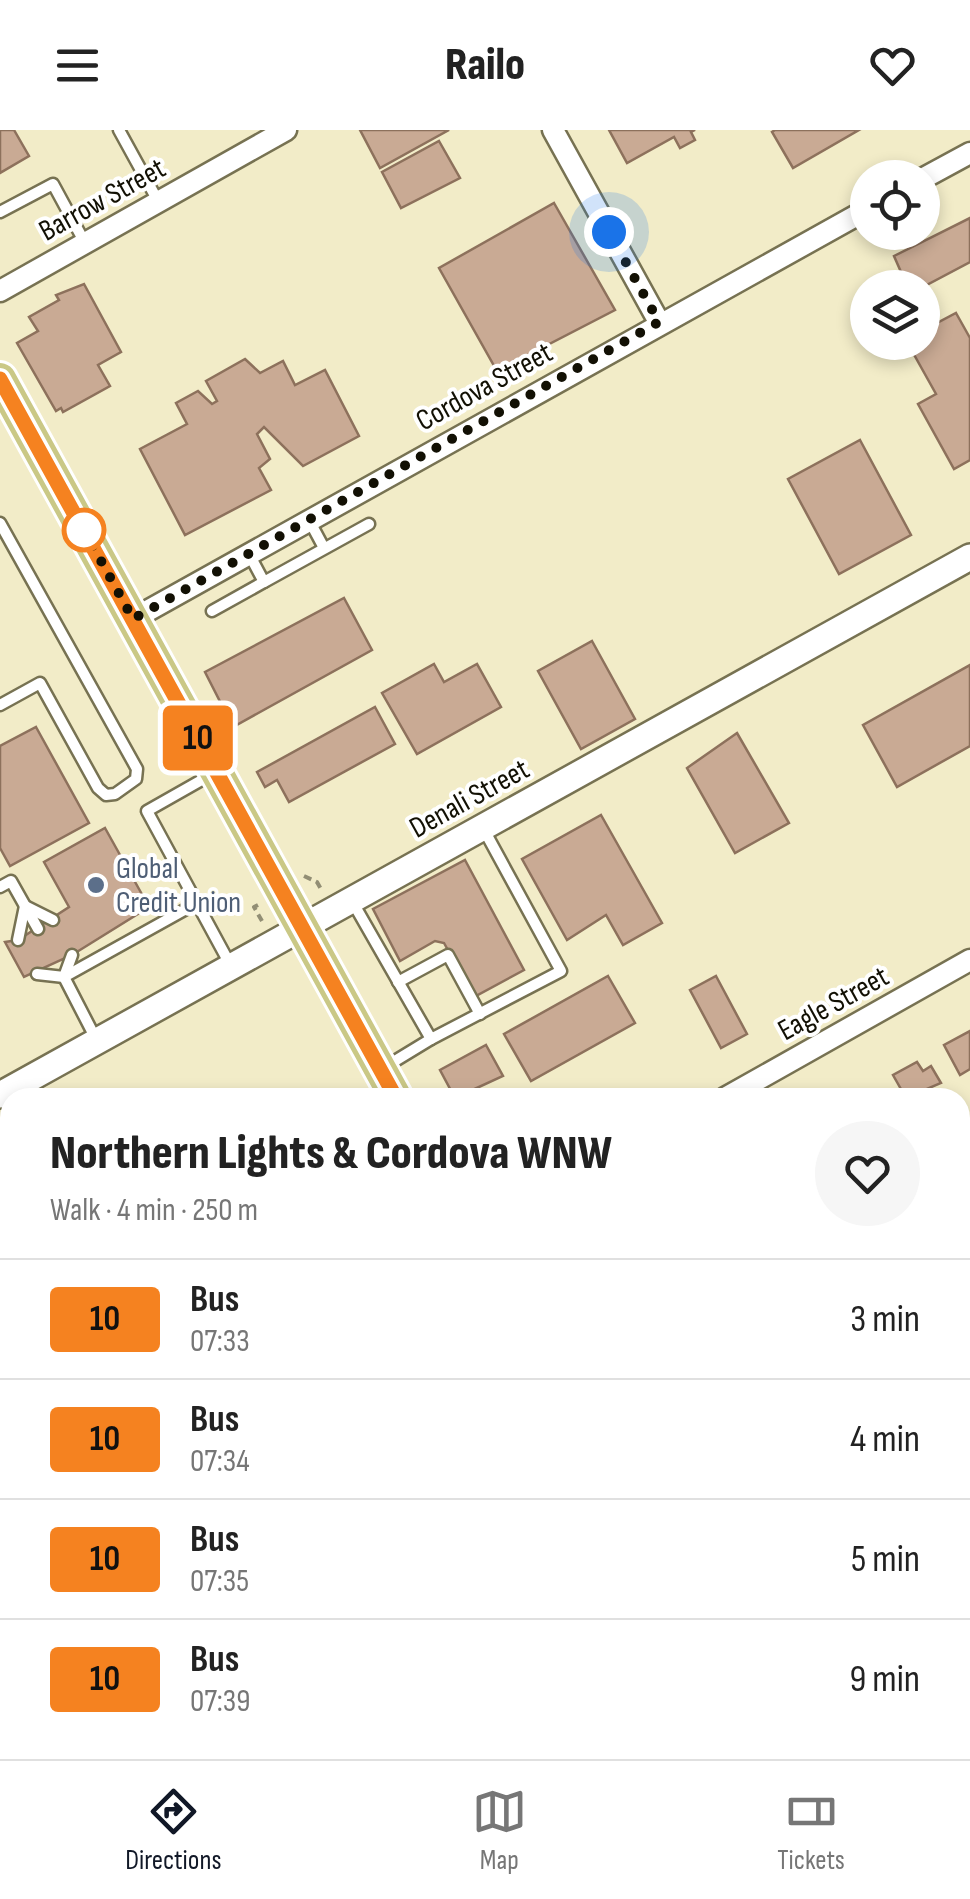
<!DOCTYPE html>
<html lang="en">
<head>
<meta charset="utf-8">
<style>
  body { margin:0; font-family:"Sofia Sans Condensed",sans-serif; background:#f6f6f6; color:#222; height:100vh; display:flex; flex-direction:column; font-size:38px; white-space:nowrap }
  * { box-sizing:border-box; margin:0 }
  p { font-size:32px; color:#767676 }
  .icon { flex:none; width:55px; height:55px; fill:none; stroke:currentColor; stroke-width:2; stroke-linecap:round; stroke-linejoin:round }
  .map { position:relative; flex:1; overflow:hidden }
  .side { position:absolute; left:0px; top:958px; width:970px; height:672px; display:flex; flex-direction:column; background:#fff; border-radius:30px 30px 0 0; box-shadow:0 5px 15px #0003 }
  .side>* { flex:none }
  .badge { padding:0 20px; border-radius:8px; font-size:35px; line-height:65px }
  .tools { position:absolute; left:850px; top:30px; display:grid; gap:20px }
  .tools a { display:grid; place-items:center; width:90px; height:90px; border-radius:50%; background:#fff; box-shadow:0 5px 15px #0003; font-size:50px }
  .you { position:absolute; width:50px; height:50px; margin:-25px; border:8px solid #fff; border-radius:50%; background:#1a73e8; box-shadow:0 0 0 15px #1a73e833 }
  .map>.badge { position:absolute; translate:-50% -50%; box-shadow:0 0 0 5px #fff }
  .round { display:grid; place-items:center; flex:none; width:105px; height:105px; border-radius:52px; background:#f6f6f6 }
  .head { display:flex; align-items:center; justify-content:space-between; height:170px; padding:0 50px }
  h1 { font-size:48px; font-weight:800; line-height:75px }
  ul { padding:0; list-style:none }
  li { display:flex; align-items:center; gap:30px; height:120px; padding:0 50px; border-top:2px solid #e0e0e0 }
  li div { flex:1 }
  li b { display:block; font-size:38px }
  li em { font-style:normal }
  li .badge { min-width:110px; font-weight:700; text-align:center }
  header { display:flex; justify-content:space-between; align-items:center; height:130px; padding:0 50px; background:#fff; font-size:45px; font-weight:800 }
  .tab-bar { display:flex; justify-content:space-around; align-items:center; height:140px; border-top:2px solid #e0e0e0; background:#fff; font-size:28px; color:#767676 }
  .tab-bar a { display:grid; justify-items:center; gap:5px }
  .tab-bar .on { color:#111827 }
  .map>svg:first-child { display:block }
  .building { fill:#c9aa94; stroke:#8d715c; stroke-width:2.5 }
  .lines { fill:none; stroke-linecap:round; stroke-linejoin:round }
  .service-casing { stroke:#777252; stroke-width:15 }
  .minor-casing { stroke:#777252; stroke-width:25 }
  .tertiary-casing { stroke:#777252; stroke-width:30 }
  .primary-casing { stroke:#fff; stroke-width:38 }
  .path { stroke:#928e74; stroke-width:4; stroke-dasharray:8 5; stroke-linecap:butt }
  .service { stroke:#fff; stroke-width:10 }
  .minor { stroke:#fff; stroke-width:20 }
  .tertiary { stroke:#fff; stroke-width:25 }
  .primary { stroke:#cac886; stroke-width:32 }
  .line-casing { stroke:#fff; stroke-width:22 }
  .line { stroke:#f58220; stroke-width:15 }
  .walk { stroke:#121004; stroke-width:10; stroke-dasharray:0 18 }
  .stop-dot { fill:#fff; stroke:#f58220; stroke-width:5 }
  .service-dot { fill:#5c6f8a; stroke:#fff; stroke-width:4 }
  .labels { text-anchor:middle; stroke-width:8; stroke-linejoin:round; paint-order:stroke }
  .street-label { font-size:30px; fill:#121004; stroke:#fff }
  .service-label { font-size:30px; fill:#4e5e75; stroke:#fff; text-anchor:start }
</style>
</head>
<body>
<header><svg class="icon" aria-label="menu" viewBox="0 0 24 24"><path d="M4 6h16M4 12h16M4 18h16"/></svg>Railo<svg class="icon" aria-label="heart" viewBox="0 0 24 24"><path d="M12 20l-8-8c-3-5 5-10 8-4 3-6 11-1 8 4z"/></svg></header>
<div class="map">
<svg width="970" height="1629" viewBox="0 0 970 1629">
  <rect width="100%" height="100%" fill="#f2ecc8"/>
  <g class="building">
    <path d="M0,0h14l15,26 -29,17z"/>
    <path d="M360,0h89l-69,38z"/>
    <path d="M609,0h86l-4,2 4,8 -15,8 -6,-11 -47,26z"/>
    <path d="M775,0h84l-66,38 -21,-36z"/>
    <path d="M439,11l21,37 -59,30 -19,-36z"/>
    <path d="M554,73l61,107 -118,61 -58,-103z"/>
    <path d="M970,88v44l-49,26h-13l-14,-32z"/>
    <path d="M84,154l37,68 -23,13 12,21 -47,26 -2,-4 -5,3 -39,-68 21,-12 -9,-14 30,-17 -3,-5z"/>
    <path d="M956,183l14,25v122l-16,9 -36,-65 18,-10 -29,-52h15v-11z"/>
    <path d="M245,229l15,14 23,-12 12,24 30,-15 34,66 -56,30 -39,-39 -7,7 13,25 -11,9 12,22 -86,45 -45,-86 47,-25 -11,-21 22,-12 14,13 5,-3 -11,-20z"/>
    <path d="M860,310l51,95 -72,39 -51,-95z"/>
    <path d="M344,468l28,52 -139,77 -28,-55z"/>
    <path d="M592,511l43,78 -54,30 -43,-78z"/>
    <path d="M434,534l10,18 33,-18 24,43 -84,47 -35,-61z"/>
    <path d="M970,535v81l-73,41 -34,-62z"/>
    <path d="M375,577l20,37 -106,58 -12,-22 -12,7 -8,-15z"/>
    <path d="M36,597l53,96 -79,43 -10,-18v-102z"/>
    <path d="M737,603l52,90 -54,30 -48,-85z"/>
    <path d="M601,685l61,108 -39,22 -17,-30 -39,25 -45,-81z"/>
    <path d="M105,698l44,79 -77,48 -48,22 -19,-35 13,-2 51,-33 -25,-45z"/>
    <path d="M465,730l59,110 -50,27 -30,-54 -9,-2 -35,20 -27,-52z"/>
    <path d="M608,846l27,47 -104,58 -27,-47z"/>
    <path d="M716,846l31,58 -26,14 -31,-58z"/>
    <path d="M970,901v38l-10,6 -16,-30z"/>
    <path d="M486,915l17,31 -48,22 -15,-28z"/>
    <path d="M917,932l6,9 8,-5 10,17 -35,15 -13,-23z"/>
    <path d="M961,978l9,18v18l-10,6z"/>
    <path d="M10,1060v100l-10,-19v-76z"/>
    <path d="M10,1178v47l-10,-19v-18z"/>
    <path d="M960,1339l10,2v111l-4,3 -6,-11z"/>
    <path d="M966,1548l4,8v73h-60l-5,-9h55v-68z"/>
    <path d="M191,1620h425l5,9h-425z"/>
    <path d="M809,1620h45l-17,9h-23z"/>
  </g>
  <g class="lines">
    <g class="service-casing">
      <g id="service">
        <path d="M119,0l39,71"/>
        <path d="M0,82l53,-28 32,59"/>
        <path d="M309,390l15,28"/>
        <path d="M0,393l137,246 -1,10 -21,15 -9,1 -8,-7 -58,-105 -40,22"/>
        <path d="M249,424l15,28 105,-58"/>
        <path d="M212,481l52,-29"/>
        <path d="M214,643l-67,38 84,155"/>
        <path d="M0,757l11,-6 27,48"/>
        <path d="M352,771l79,138 130,-68 -78,-143"/>
        <path d="M18,810l7,-34 28,14"/>
        <path d="M37,844l27,3"/>
        <path d="M64,847l8,-22"/>
        <path d="M398,852l50,-27 32,59"/>
        <path d="M97,911l-33,-64 133,-74"/>
        <path d="M385,937l46,-28"/>
        <path d="M960,1055l10,-6"/>
        <path d="M960,1175l10,-5"/>
        <path d="M960,1474l10,-6"/>
        <path d="M960,1528l10,-5"/>
        <path d="M667,1620l5,9"/>
        <path d="M874,1620l5,9"/>
      </g>
    </g>
    <g class="minor-casing">
      <g id="minor">
        <path d="M553,0l106,192"/>
        <path d="M922,49l48,-26"/>
        <path d="M0,161l286,-161"/>
        <path d="M133,489l735,-410"/>
        <path d="M725,968l245,-138"/>
        <path d="M960,1261l10,-5"/>
      </g>
    </g>
    <g class="tertiary-casing">
      <path id="tertiary" d="M0,965l970,-538"/>
    </g>
    <g class="primary-casing">
      <g id="primary">
        <path d="M0,249l396,719"/>
        <path d="M757,1620l5,9"/>
      </g>
    </g>
    <g class="path">
      <path d="M304,746l13,6 5,9"/>
      <path d="M258,775l-4,2 8,14"/>
      <path d="M0,1330l10,16"/>
      <path d="M0,1583l10,18"/>
      <path d="M20,1620l5,9"/>
    </g>
    <use href="#service" class="service"/>
    <use href="#minor" class="minor"/>
    <use href="#tertiary" class="tertiary"/>
    <use href="#primary" class="primary"/>
  </g>
  <g class="lines">
    <g class="line-casing">
      <path id="line" d="M0,249l396,719"/>
    </g>
    <use href="#line" class="line"/>
    <path class="walk" d="M84,400l49,89 526,-297 -50,-90"/>
  </g>
  <circle class="stop-dot" cx="84" cy="400" r="20"/>
  <circle class="service-dot" cx="96" cy="755" r="10"/>
  <g class="labels">
    <g class="street-label">
      <text transform="translate(102 69) rotate(-29)" y="10">Barrow Street</text>
      <text transform="translate(484 256) rotate(-29)" y="10">Cordova Street</text>
      <text transform="translate(469 668) rotate(-29)" y="10">Denali Street</text>
      <text transform="translate(833 873) rotate(-29)" y="10">Eagle Street</text>
    </g>
    <g class="service-label">
      <text x="116" y="748">Global<tspan x="116" dy="34">Credit Union</tspan></text>
    </g>
  </g>
</svg>
<div class="tools">
<a><svg class="icon" aria-label="locate" viewBox="0 0 24 24"><circle cx="12" cy="12" r="6"/><path d="M12 2v4M12 18v4M2 12h4M18 12h4"/></svg></a>
<a><svg class="icon" aria-label="layers" viewBox="0 0 24 24"><path d="M12 4l9 5-9 5-9-5zM3 14l9 5 9-5"/></svg></a>
</div>
<div class="you" style="left:609px;top:102px"></div>
<b class="badge" style="left:198px;top:608px;background:#f58220;color:#111">10</b>
<section class="side">
<div class="head"><div><h1>Northern Lights &amp; Cordova WNW</h1><p>Walk · 4 min · 250 m</p></div><a class="round"><svg class="icon" aria-label="heart" viewBox="0 0 24 24"><path d="M12 20l-8-8c-3-5 5-10 8-4 3-6 11-1 8 4z"/></svg></a></div>
<ul>
<li><span class="badge" style="background:#f58220;color:#111">10</span><div><b>Bus</b><p>07:33</p></div><em>3 min</em></li>
<li><span class="badge" style="background:#f58220;color:#111">10</span><div><b>Bus</b><p>07:34</p></div><em>4 min</em></li>
<li><span class="badge" style="background:#f58220;color:#111">10</span><div><b>Bus</b><p>07:35</p></div><em>5 min</em></li>
<li><span class="badge" style="background:#f58220;color:#111">10</span><div><b>Bus</b><p>07:39</p></div><em>9 min</em></li>
</ul>
</section>
</div>
<nav class="tab-bar">
<a class="on"><svg class="icon" aria-label="directions" viewBox="0 0 24 24"><path d="M12 3l9 9-9 9-9-9zM9 14v-3h6M13 9l2 2-2 2"/></svg>Directions</a>
<a><svg class="icon" aria-label="map" viewBox="0 0 24 24"><path d="M3 6l6-2 6 2 6-2v14l-6 2-6-2-6 2zM9 4v14M15 6v14"/></svg>Map</a>
<a><svg class="icon" aria-label="tickets" viewBox="0 0 24 24"><path d="M3 7h18v10H3zM15 7v10"/></svg>Tickets</a>
</nav>
</body>
</html>
